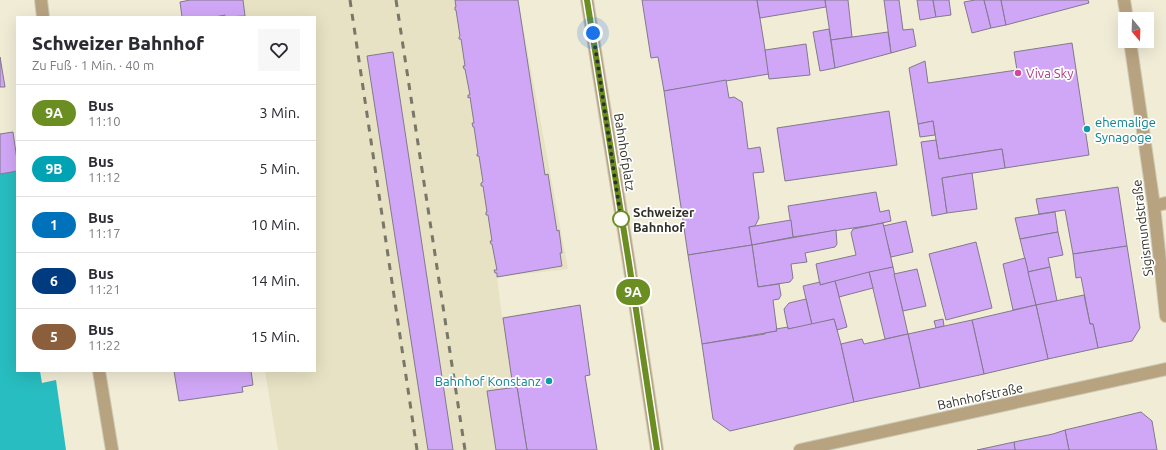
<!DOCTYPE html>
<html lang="de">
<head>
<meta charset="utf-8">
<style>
  body { margin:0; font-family:Ubuntu,sans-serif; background:#f7f7f7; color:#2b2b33; height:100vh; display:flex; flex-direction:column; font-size:15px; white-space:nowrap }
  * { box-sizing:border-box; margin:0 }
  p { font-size:13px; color:#7c7c81 }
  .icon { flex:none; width:22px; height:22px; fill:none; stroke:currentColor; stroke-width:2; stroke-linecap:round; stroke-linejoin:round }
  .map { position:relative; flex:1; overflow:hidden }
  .details { position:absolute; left:16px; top:16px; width:300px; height:356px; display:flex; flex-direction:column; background:#fff; border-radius:0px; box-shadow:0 4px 16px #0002 }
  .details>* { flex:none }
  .badge { padding:0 8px; border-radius:13px; font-size:14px; line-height:26px }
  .needle { width:26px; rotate:161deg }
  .tools { position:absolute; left:1118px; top:12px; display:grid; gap:8px }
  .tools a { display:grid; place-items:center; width:36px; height:36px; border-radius:0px; background:#fff; box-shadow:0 4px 16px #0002; font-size:20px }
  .you { position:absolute; width:20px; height:20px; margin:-10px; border:3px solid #fff; border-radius:50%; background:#1a73e8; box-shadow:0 0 0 6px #1a73e833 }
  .map>.badge { position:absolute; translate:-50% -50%; box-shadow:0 0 0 2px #fff }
  .round { display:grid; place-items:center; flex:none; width:42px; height:42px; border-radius:0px; background:#f7f7f7 }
  .headline { display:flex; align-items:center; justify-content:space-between; height:68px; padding:0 16px }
  h1 { font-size:19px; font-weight:800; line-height:30px }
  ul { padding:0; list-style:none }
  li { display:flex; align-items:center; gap:12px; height:56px; padding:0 16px; border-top:1px solid #e1e1e2 }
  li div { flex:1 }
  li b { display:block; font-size:15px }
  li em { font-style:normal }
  li .badge { min-width:44px; font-weight:700; text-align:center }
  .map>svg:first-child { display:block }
  .built { fill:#e7e2c3 }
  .water { fill:#28bdc0 }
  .building { fill:#d0a7f6; stroke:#82798c }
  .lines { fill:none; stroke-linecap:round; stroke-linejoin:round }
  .minor-casing { stroke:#cecab6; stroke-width:14 }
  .minor { stroke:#b8a381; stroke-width:12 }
  .rail { stroke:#797769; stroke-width:3; stroke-dasharray:7 7; stroke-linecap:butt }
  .line-casing { stroke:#fff; stroke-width:9 }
  .line { stroke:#6b8e23; stroke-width:6 }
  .walk { stroke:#313027; stroke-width:4; stroke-dasharray:0 7.2 }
  .hotel-dot { fill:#d1479c; stroke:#fff; stroke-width:1.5 }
  .culture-dot { fill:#0f9aa8; stroke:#fff; stroke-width:1.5 }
  .stop-dot { fill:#fff; stroke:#6b8e23; stroke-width:2 }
  .labels { text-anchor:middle; stroke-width:3.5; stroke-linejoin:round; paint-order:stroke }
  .hotel-label { font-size:13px; fill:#b23c85; stroke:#fff; text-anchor:start }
  .culture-label { font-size:13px; fill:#0d838f; stroke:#fff; text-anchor:start }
  .street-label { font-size:13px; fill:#313027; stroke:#fff }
  .stop-label { font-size:13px; font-weight:bold; fill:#313027; stroke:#fff; text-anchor:start }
</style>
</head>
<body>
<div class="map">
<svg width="1166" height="450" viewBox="0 0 1166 450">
  <rect width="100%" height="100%" fill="#f0ecd6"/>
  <path class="built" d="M223,0h295l50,269 -71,8 5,40 78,-12 10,70 -5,1 12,74h-319l-13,-79h50v-354h-89z"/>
  <path class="water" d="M17,171v200h23l2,12 14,-3 10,70h-66v-276z"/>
  <g class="building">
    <path d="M190,0h53l2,16 -20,1v-2l-10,2h-33l-2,-15z"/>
    <path d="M455,0h63l27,175 3,-1 9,57 2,-1 3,23h-2l2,13 -65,11v-4h-2l-1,-3h3l-5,-26h-1l-1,-3h2l-4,-26h-2v-3h1l-4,-26h-2v-3l2,-1 -4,-26h-2v-2h1l-4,-27h-1l-1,-4h2l-4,-26 -2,1v-3h2l-5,-26h-1l-1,-3h2l-4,-27h-2v-2l1,-1 -4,-26h-1v-3h1z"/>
    <path d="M642,0h115l12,74 -105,17 -6,-34 -7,1z"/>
    <path d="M757,0h68l1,7 -66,11z"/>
    <path d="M825,0h23l4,37 -21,3z"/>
    <path d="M884,0h15l4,30 10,-1 3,17 -25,7z"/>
    <path d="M917,0h16l3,17 -16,3z"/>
    <path d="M933,0h16l2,15 -15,2z"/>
    <path d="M975,0h9l7,28 -19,5 -8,-31z"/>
    <path d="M984,0h17l5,25 -15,3z"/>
    <path d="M1001,0h87l1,3 -83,22z"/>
    <path d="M829,29l6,39 -15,3 -7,-39z"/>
    <path d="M888,32l3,21 -56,15 -4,-28z"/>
    <path d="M1072,43l17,112 -84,13 -3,-19 -63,10 -6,-38 -15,3 -9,-56 16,-7 3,22 89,-13 -3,-18z"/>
    <path d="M806,44l4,31 -41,4 -4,-29z"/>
    <path d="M393,52l60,398h-25l-61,-394z"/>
    <path d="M0,57l5,30h-5z"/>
    <path d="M726,80l3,18 5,-1 8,5 6,47 12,-2 4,25 -11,1 6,45 -4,8 -6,1 3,18 -64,10 -24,-164z"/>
    <path d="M889,111l8,54 -112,16 -8,-53z"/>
    <path d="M933,121l2,14 -15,2 -2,-13z"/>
    <path d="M13,132l4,28v11l-17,3v-40z"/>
    <path d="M936,140l3,19 63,-10 3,19 -63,10 5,35 -15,3 -11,-74z"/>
    <path d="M972,173l5,36 -30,4 -5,-35z"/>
    <path d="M1118,187l9,59 -54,8 -8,-44 -26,4 -3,-15z"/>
    <path d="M876,192l4,20 9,-2 2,11 -18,4 -80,12 -5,-31z"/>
    <path d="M1055,212l3,20 -38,7 -5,-21z"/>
    <path d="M791,220l2,17 -41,8 -3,-18z"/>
    <path d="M906,221l7,31 -22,5 -8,-31z"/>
    <path d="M883,223l10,44 -73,18 -4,-21 40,-9 -5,-22 2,-4z"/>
    <path d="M836,230l1,14 -2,3 -30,6 2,9 -16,2 2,14 -3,4 -32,5 -6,-42z"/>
    <path d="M1058,232l5,23 -15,3 2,9 -22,5 -8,-33z"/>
    <path d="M976,242l16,66 -46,12 -17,-66z"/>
    <path d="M752,245l6,42 21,-3 2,11 -2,4 -6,1 4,31 -75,13 -14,-89z"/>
    <path d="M1127,246l13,82 -8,13 -34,7 -5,-24h-3l-9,-47 -5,1 -3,-24z"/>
    <path d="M1025,258l11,47 -23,5 -10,-46z"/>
    <path d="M893,267l15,67 -23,5 -16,-67z"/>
    <path d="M1050,267l7,34 -21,4 -8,-33z"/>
    <path d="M917,269l9,37 -23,5 -9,-37z"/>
    <path d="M869,272l4,16 -34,9 -4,-16z"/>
    <path d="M835,281l12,46 -10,3 -3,-11 -22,6 -9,-39 17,-4v3z"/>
    <path d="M1084,295l6,29h3l5,24 -50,11 -12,-54z"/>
    <path d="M806,299l6,26 -24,4 -4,-20 5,-6z"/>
    <path d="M580,305l10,70 -5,1 12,74h-70l-10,-63h-4l-10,-69z"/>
    <path d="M1036,305l12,54 -64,15 -12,-54z"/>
    <path d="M834,319l7,25 13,58 -124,29 -17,-12 -11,-75 63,-10v-1l12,-2 -1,-2 12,-2v2z"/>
    <path d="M943,319l1,7 -8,2 -2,-7z"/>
    <path d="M972,320l12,54 -64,14 -12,-54z"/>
    <path d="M908,334l12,54 -66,14 -13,-58 21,-5 2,5z"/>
    <path d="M174,371h77l2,14 -11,2 1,5 -64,9z"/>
    <path d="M517,387l10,63h-31l-9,-59z"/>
    <path d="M1141,412l11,9 5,29h-88l-4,-20z"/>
    <path d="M1065,430l4,20h-54l-1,-8 39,-8z"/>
    <path d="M1014,442l1,8h-38z"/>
  </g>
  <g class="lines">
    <g class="minor-casing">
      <g id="minor">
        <path d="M41,0l2,17"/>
        <path d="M587,0l42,263 28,187"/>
        <path d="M1124,0l3,19"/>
        <path d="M1130,41l24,165 12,110"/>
        <path d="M1154,206l12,-3"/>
        <path d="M99,371l13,79"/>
        <path d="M800,450l366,-81"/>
      </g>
    </g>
    <use href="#minor" class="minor"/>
    <g class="rail">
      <path d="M350,0l67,450"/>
      <path d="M396,0l69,450"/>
    </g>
  </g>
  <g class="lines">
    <g class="line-casing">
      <path id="line" d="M587,0l42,263 28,187"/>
    </g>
    <use href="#line" class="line"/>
    <path class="walk" d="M593,33l28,186"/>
  </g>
  <circle class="hotel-dot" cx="1018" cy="73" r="4"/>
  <g class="culture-dot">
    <circle cx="1087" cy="129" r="4"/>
    <circle cx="549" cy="381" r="4"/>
  </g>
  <circle class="stop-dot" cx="621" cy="219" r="8"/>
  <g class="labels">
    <g class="hotel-label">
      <text x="1026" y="78">Viva Sky</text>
    </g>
    <g class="culture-label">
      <text x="1095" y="127">ehemalige<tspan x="1095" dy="15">Synagoge</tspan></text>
      <text x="541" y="386" text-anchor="end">Bahnhof Konstanz</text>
    </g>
    <g class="street-label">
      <text transform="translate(625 152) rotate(81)" y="5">Bahnhofplatz</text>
      <text transform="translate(1142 228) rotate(-97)" y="5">Sigismundstraße</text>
      <text transform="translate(980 396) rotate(-12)" y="5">Bahnhofstraße</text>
    </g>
    <g class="stop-label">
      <text x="633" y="217">Schweizer<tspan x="633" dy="15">Bahnhof</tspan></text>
    </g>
  </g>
</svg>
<div class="tools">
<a><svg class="needle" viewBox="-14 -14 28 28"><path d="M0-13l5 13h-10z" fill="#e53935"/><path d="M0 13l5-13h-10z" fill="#7c7c81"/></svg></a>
</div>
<div class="you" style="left:593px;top:33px"></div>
<b class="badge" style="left:633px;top:292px;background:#6b8e23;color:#fff">9A</b>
<section class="details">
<div class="headline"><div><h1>Schweizer Bahnhof</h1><p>Zu Fuß · 1 Min. · 40 m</p></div><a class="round"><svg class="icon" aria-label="heart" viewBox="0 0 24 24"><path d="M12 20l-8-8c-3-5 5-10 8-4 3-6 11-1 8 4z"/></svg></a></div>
<ul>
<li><span class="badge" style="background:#6b8e23;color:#fff">9A</span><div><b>Bus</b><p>11:10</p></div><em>3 Min.</em></li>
<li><span class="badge" style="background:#00a3b4;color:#fff">9B</span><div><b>Bus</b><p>11:12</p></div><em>5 Min.</em></li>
<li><span class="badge" style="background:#0072bc;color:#fff">1</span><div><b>Bus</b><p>11:17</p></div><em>10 Min.</em></li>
<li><span class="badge" style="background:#003b80;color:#fff">6</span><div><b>Bus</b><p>11:21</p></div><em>14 Min.</em></li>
<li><span class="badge" style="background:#8b5e3c;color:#fff">5</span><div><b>Bus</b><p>11:22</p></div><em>15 Min.</em></li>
</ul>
</section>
</div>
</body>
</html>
